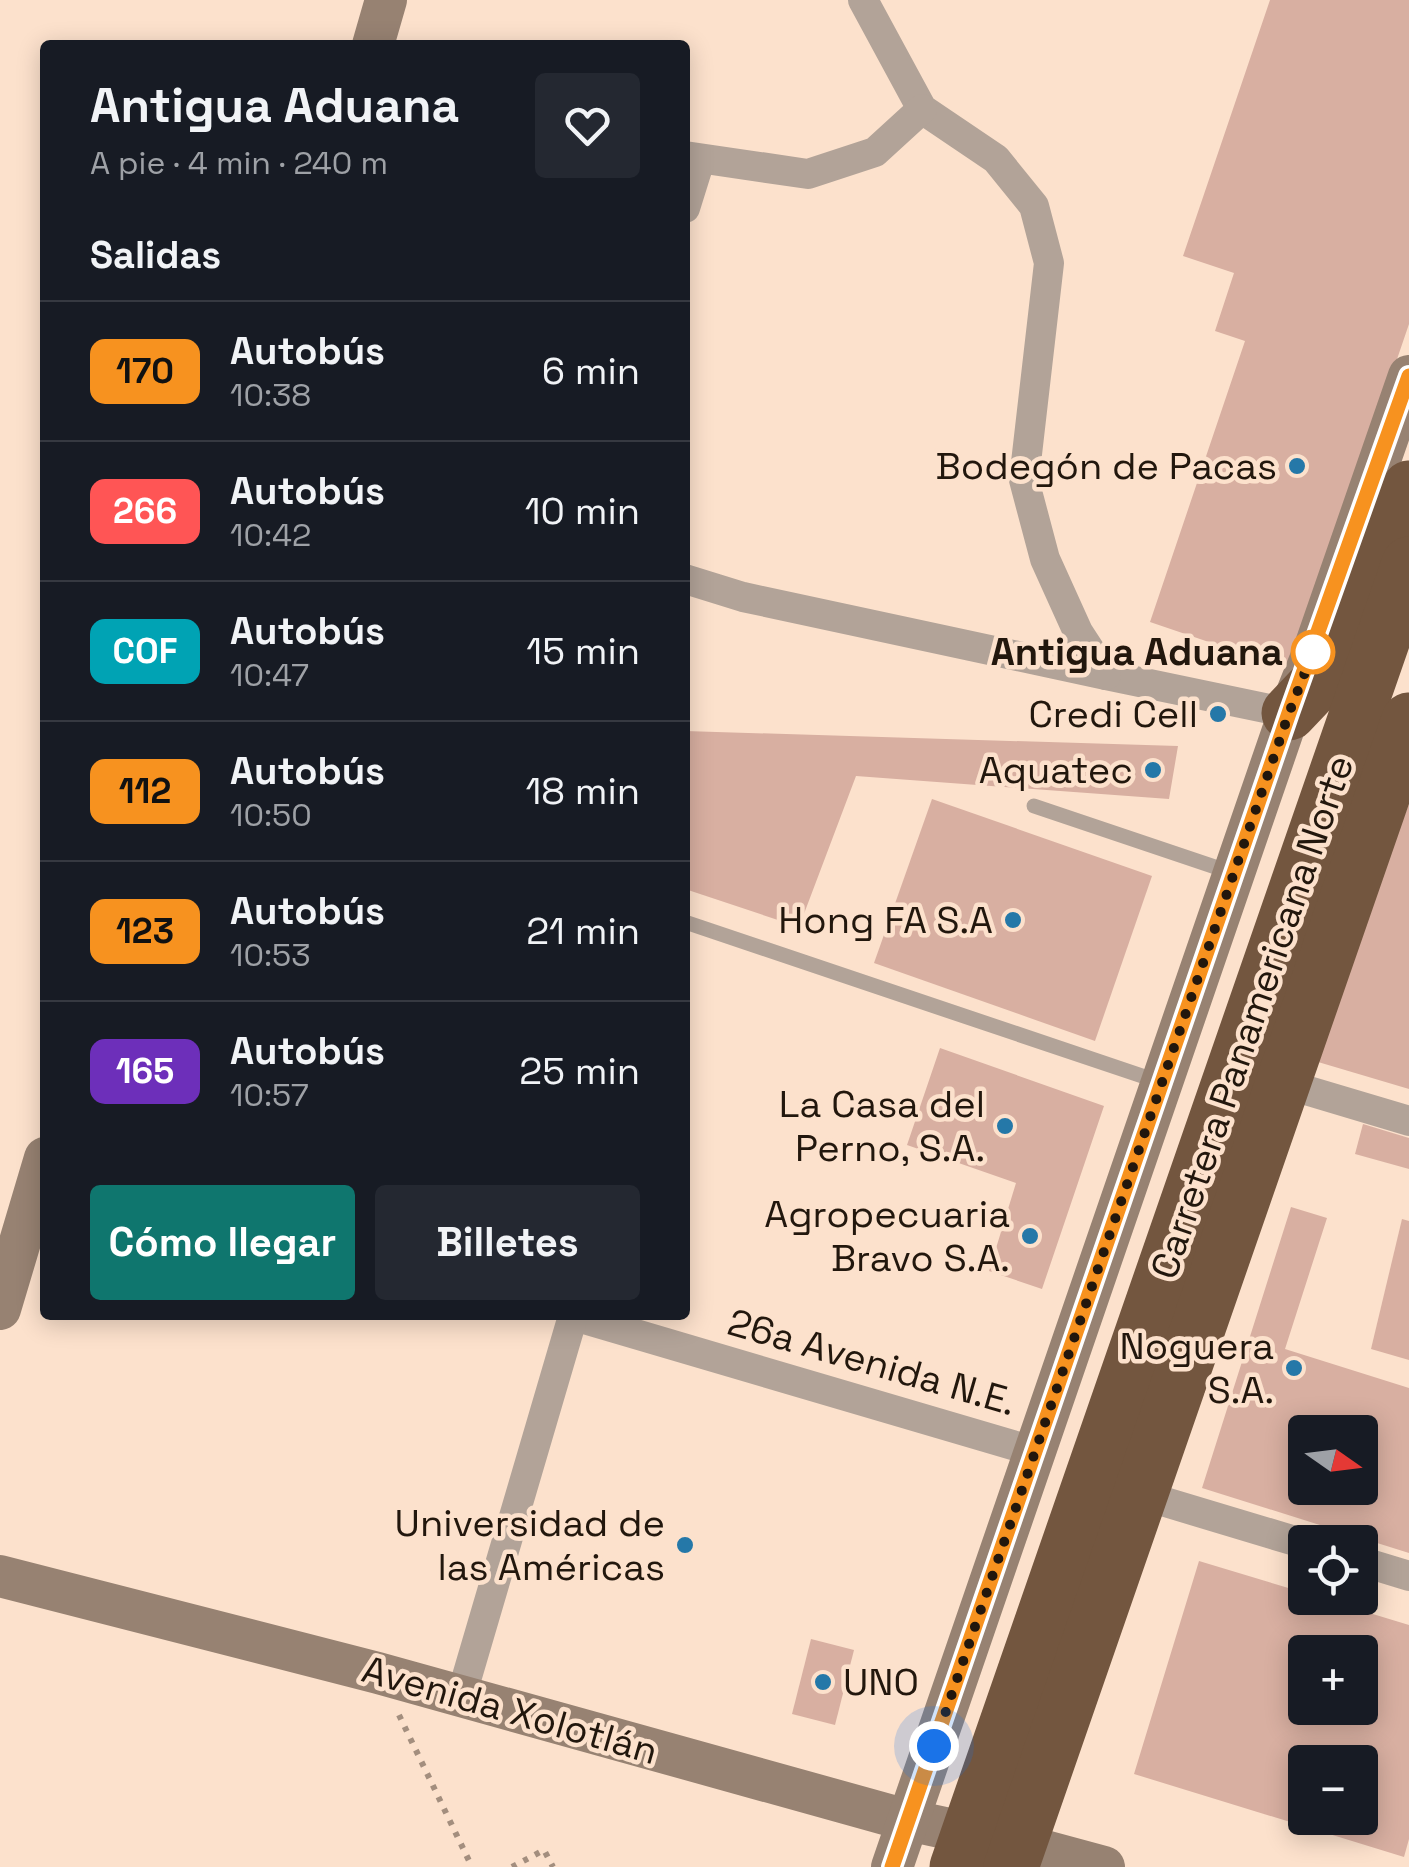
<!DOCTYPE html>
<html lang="es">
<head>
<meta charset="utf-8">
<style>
  body { margin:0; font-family:"Space Grotesk",sans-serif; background:#242831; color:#f1f3f6; height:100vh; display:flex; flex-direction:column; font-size:38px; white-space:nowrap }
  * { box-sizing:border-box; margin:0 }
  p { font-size:32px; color:#9ea1a6 }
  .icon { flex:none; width:55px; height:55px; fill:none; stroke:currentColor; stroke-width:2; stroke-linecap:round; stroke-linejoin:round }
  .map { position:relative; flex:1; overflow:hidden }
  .sheet { position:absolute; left:40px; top:40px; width:650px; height:1280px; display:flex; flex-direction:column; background:#171b24; border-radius:10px; box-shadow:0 5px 25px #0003 }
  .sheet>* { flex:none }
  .badge { padding:0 20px; border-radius:15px; font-size:35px; line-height:65px }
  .needle { width:65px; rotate:104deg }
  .fabs { position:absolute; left:1288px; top:1415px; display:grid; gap:20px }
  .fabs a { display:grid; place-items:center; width:90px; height:90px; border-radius:10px; background:#171b24; box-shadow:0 5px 25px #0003; font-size:50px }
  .you { position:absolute; width:50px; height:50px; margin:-25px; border:8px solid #fff; border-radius:50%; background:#1a73e8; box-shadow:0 0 0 15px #1a73e833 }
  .map>.badge { position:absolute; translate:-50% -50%; box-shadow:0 0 0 5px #fff }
  h2 { padding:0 50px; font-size:38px; line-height:90px }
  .round { display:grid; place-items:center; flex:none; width:105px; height:105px; border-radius:10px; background:#242831 }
  .head { display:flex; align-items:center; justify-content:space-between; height:170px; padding:0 50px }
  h1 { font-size:48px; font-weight:700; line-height:75px }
  .primary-button { display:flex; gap:20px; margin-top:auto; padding:20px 50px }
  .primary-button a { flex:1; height:115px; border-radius:10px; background:#0f766e; color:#fff; font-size:40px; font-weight:700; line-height:115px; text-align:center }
  .primary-button a+a { background:#242831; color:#f1f3f6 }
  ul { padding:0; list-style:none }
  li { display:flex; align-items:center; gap:30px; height:140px; padding:0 50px; border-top:2px solid #363941 }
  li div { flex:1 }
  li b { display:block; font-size:38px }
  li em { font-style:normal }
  li .badge { min-width:110px; font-weight:700; text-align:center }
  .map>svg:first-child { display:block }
  .building { fill:#d8afa1; fill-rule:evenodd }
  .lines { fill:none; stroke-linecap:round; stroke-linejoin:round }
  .path { stroke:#a38e7e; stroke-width:6; stroke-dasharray:5 8; stroke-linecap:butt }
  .lane { stroke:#b2a398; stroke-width:15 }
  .street { stroke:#b2a398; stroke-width:30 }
  .secondary { stroke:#978272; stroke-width:42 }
  .highway { stroke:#73563f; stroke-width:55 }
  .line-casing { stroke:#fff; stroke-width:22 }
  .line { stroke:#f7921f; stroke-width:15 }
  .walk { stroke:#22170d; stroke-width:10; stroke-dasharray:0 18 }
  .poi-dot { fill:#2578a8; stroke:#fce1cc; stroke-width:4 }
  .stop-dot { fill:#fff; stroke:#f7921f; stroke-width:5 }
  .labels { text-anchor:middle; stroke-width:9; stroke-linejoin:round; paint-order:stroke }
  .poi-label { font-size:38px; fill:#22170d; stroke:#fce1cc; text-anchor:end }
  .stop-label { font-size:38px; font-weight:bold; fill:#22170d; stroke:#fce1cc; text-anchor:end }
  .street-label { font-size:38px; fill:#22170d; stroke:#fce1cc }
</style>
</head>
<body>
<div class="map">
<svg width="1409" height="1867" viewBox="0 0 1409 1867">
  <rect width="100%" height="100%" fill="#fce1cc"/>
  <g class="building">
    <path d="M1270,0h139v324l-118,346 -141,-48 95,-281 -30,-10 19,-58 -51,-17z"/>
    <path d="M685,731l493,15 -9,53 -313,-23 -57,151 -114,-38z"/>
    <path d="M932,799l220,77 -57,165 -221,-78z"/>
    <path d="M1409,804v285l-101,-30z"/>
    <path d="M940,1048l164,58 -62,183 -53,-18 27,-88 -109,-38z"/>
    <path d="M1363,1124l46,14v31l-54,-15z"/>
    <path d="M1291,1207l36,11 -42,131 124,39v165l-207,-65zM1305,1432h55v56h-55z"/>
    <path d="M1402,1219l7,2v139l-38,-11z"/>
    <path d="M1199,1561l106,32v5h15l89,27v214l-5,18 -270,-83zM1305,1652h55v56h-55zM1305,1762h55v56h-55z"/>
    <path d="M811,1639l43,11 -19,75 -43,-11z"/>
  </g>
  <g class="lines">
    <g class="path">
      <path d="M399,1715l73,152"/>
      <path d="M512,1867l32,-17 9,17"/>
    </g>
    <g class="lane">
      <path d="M1034,806l196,66"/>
      <path d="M685,922l475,160"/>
    </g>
    <g class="street">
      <path d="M863,0l59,109 74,50 38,47 15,57 -25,217 21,79 33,73 28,43 183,38"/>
      <path d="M685,156l123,18 67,-22 47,-43"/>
      <path d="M685,208l15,-48"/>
      <path d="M685,579l58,18 363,78"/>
      <path d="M1282,1083l127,38"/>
      <path d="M571,1315l465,137"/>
      <path d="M1142,1495l163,49"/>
      <path d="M1360,1561l49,15"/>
      <path d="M461,1697l112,-381"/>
    </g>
    <g class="secondary">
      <path d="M373,45l13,-45"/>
      <path d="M0,1309l45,-151"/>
      <path d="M0,1576l378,97 525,146 116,25 85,23"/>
      <path d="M892,1867l397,-1154 24,-60 96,-277"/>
    </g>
    <g class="highway">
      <path d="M1289,713l37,-39 45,-78 38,-108"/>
      <path d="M957,1867l452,-1303"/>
      <path d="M1011,1867l398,-1147"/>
    </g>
  </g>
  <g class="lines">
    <g class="line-casing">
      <path id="line" d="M892,1867l397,-1154 120,-337"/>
    </g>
    <use href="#line" class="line"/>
    <path class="walk" d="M934,1746l355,-1033 24,-61"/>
  </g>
  <g class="poi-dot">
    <circle cx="1297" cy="466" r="10"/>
    <circle cx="1218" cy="714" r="10"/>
    <circle cx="1153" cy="770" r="10"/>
    <circle cx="1013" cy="920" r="10"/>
    <circle cx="1005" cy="1126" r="10"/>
    <circle cx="1030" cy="1236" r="10"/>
    <circle cx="1294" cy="1368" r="10"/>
    <circle cx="685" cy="1545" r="10"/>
    <circle cx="823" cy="1682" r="10"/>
  </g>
  <circle class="stop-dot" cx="1313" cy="652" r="20"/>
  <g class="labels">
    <g class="poi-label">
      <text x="1277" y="479">Bodegón de Pacas</text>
      <text x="1198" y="727">Credi Cell</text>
      <text x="1133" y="783">Aquatec</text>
      <text x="993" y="933">Hong FA S.A</text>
      <text x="985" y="1117">La Casa del<tspan x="985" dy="44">Perno, S.A.</tspan></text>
      <text x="1010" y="1227">Agropecuaria<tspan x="1010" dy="44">Bravo S.A.</tspan></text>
      <text x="1274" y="1359">Noguera<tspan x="1274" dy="44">S.A.</tspan></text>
      <text x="665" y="1536">Universidad de<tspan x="665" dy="44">las Américas</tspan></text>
      <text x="843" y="1695" text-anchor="start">UNO</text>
    </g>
    <g class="stop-label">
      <text x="1283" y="665">Antigua Aduana</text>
    </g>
    <g class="street-label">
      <text transform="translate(1252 1017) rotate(-71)" y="13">Carretera Panamericana Norte</text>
      <text transform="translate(872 1362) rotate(16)" y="13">26a Avenida N.E.</text>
      <text transform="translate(510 1710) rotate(16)" y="13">Avenida Xolotlán</text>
    </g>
  </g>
</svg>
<div class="fabs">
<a><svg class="needle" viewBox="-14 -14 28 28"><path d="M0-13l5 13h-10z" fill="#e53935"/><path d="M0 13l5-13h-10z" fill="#9ea1a6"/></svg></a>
<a><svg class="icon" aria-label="locate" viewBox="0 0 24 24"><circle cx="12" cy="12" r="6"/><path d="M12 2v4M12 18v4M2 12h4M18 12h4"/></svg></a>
<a>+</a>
<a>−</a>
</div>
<div class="you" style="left:934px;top:1746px"></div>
<section class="sheet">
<div class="head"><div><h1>Antigua Aduana</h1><p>A pie · 4 min · 240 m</p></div><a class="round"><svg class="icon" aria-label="heart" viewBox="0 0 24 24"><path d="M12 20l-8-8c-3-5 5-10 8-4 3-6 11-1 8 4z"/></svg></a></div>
<h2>Salidas</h2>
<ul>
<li><span class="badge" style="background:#f7921f;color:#111">170</span><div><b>Autobús</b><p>10:38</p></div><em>6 min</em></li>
<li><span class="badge" style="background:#f55;color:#fff">266</span><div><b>Autobús</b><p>10:42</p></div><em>10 min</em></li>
<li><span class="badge" style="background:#00a3b4;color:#fff">COF</span><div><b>Autobús</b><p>10:47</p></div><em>15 min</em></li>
<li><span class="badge" style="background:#f7921f;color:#111">112</span><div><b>Autobús</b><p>10:50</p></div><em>18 min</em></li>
<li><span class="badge" style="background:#f7921f;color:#111">123</span><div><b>Autobús</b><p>10:53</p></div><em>21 min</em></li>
<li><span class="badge" style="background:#6d2fba;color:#fff">165</span><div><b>Autobús</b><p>10:57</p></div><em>25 min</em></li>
</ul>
<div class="primary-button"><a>Cómo llegar</a><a>Billetes</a></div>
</section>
</div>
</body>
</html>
